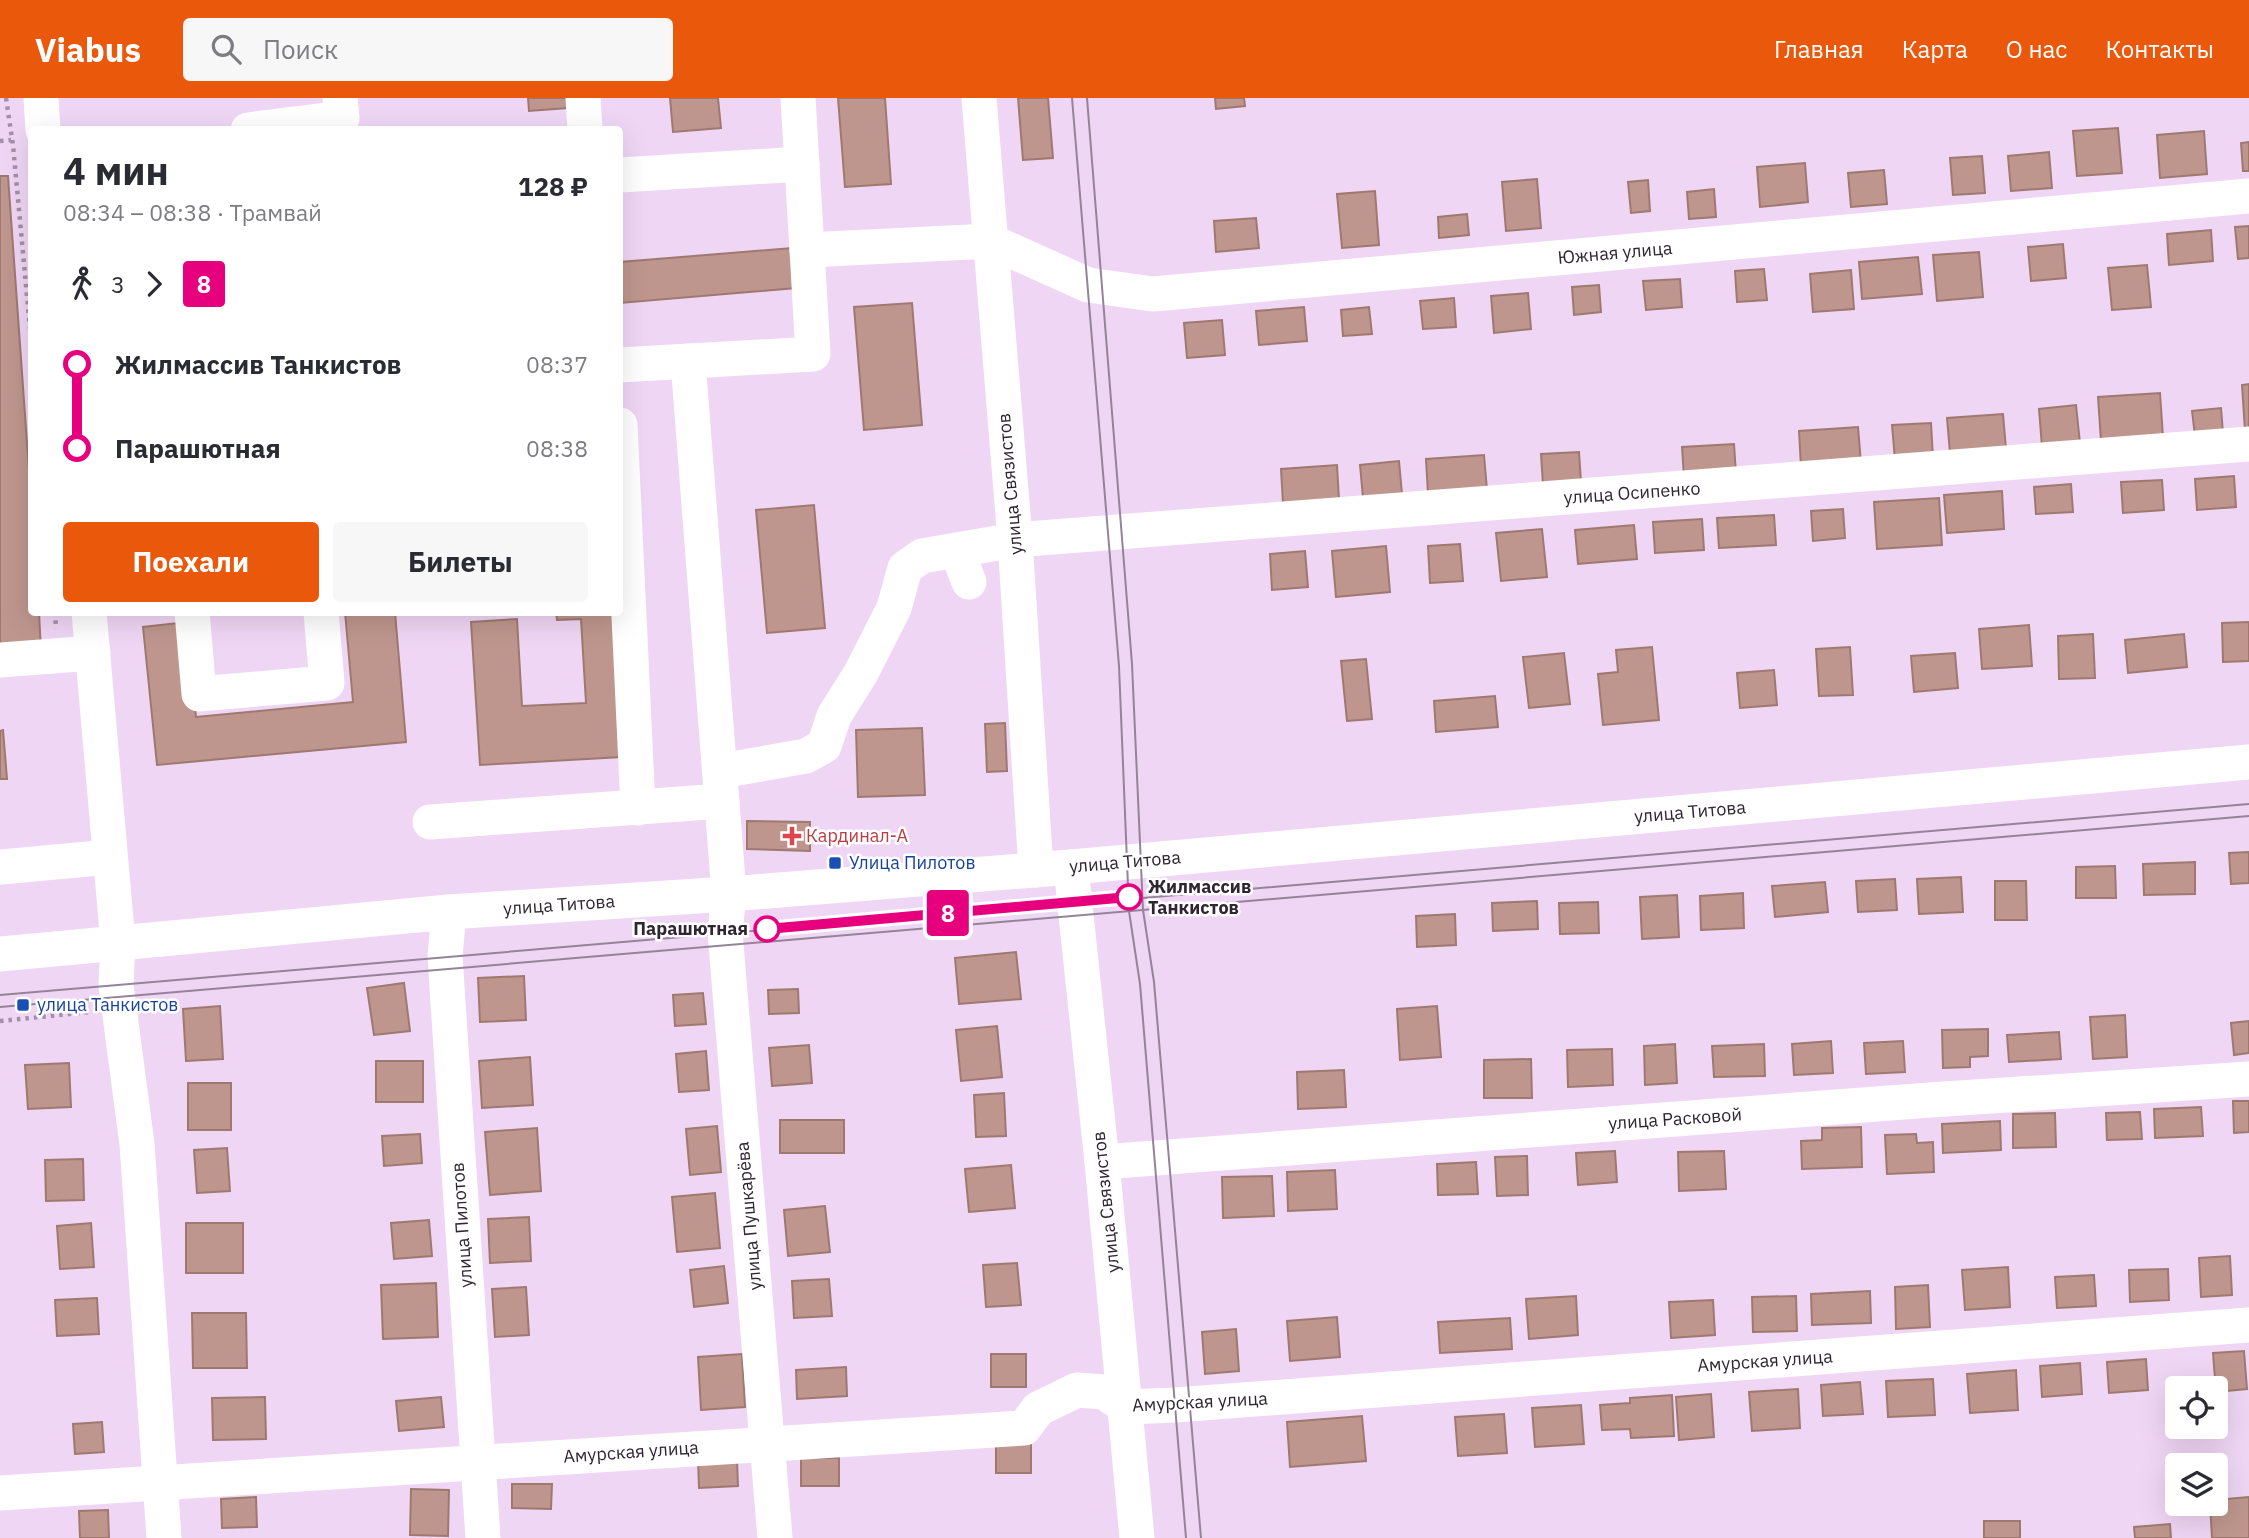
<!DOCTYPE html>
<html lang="ru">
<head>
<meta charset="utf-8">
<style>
  body { margin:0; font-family:"IBM Plex Sans",sans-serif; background:#f7f7f7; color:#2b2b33; height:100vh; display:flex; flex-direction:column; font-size:26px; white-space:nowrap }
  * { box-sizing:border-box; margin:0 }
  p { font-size:23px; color:#7c7c81 }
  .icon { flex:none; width:38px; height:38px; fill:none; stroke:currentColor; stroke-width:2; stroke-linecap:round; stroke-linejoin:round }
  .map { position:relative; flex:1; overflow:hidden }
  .drawer { position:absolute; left:28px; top:28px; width:595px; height:490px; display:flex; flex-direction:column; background:#fff; border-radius:7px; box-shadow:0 7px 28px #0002 }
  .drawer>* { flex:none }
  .badge { padding:0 14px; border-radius:5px; font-size:24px; line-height:46px }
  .tools { position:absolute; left:2165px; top:1278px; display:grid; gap:14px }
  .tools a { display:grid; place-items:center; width:63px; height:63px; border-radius:7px; background:#fff; box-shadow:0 7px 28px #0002; font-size:35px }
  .map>.badge { position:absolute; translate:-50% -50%; box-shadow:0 0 0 4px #fff }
  .legs { display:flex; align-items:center; gap:10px; height:77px; padding:0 35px; font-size:23px }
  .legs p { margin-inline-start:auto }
  .head { display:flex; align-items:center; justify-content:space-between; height:119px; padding:0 35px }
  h1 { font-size:38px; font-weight:700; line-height:52px }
  .cta { display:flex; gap:14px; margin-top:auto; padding:14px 35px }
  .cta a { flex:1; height:80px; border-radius:7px; background:#ea580c; color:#fff; font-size:28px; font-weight:700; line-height:80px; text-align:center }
  .cta a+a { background:#f7f7f7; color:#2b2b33 }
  ul { padding:0 35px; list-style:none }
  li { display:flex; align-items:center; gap:24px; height:84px; font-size:26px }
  li i { display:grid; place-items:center; width:10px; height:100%; margin:0 9px; background:currentColor }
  li i::after { content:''; width:18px; height:18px; margin:-9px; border:5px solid; border-radius:50%; background:#fff }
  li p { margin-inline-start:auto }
  li:first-child i { background:linear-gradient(#0000 50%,currentColor 0) }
  li:last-child i { background:linear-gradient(currentColor 50%,#0000 0) }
  header { display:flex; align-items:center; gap:42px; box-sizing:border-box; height:98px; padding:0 35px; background:#ea580c; color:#fff }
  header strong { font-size:33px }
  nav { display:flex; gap:38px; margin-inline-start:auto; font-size:24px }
  .search { width:490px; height:63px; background:#f7f7f7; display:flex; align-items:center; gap:18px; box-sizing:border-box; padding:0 24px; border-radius:7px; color:#7c7c81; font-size:26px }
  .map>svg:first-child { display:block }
  .building { fill:#be968d; stroke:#9f7970; stroke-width:2 }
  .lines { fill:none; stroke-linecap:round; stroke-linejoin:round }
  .path { stroke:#a390a7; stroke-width:4.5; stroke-dasharray:3.5 5; stroke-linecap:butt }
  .minor { stroke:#fff; stroke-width:35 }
  .tram { stroke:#958399; stroke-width:2 }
  .line-1-casing { stroke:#fff; stroke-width:16 }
  .line-1 { stroke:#e6007e; stroke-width:10 }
  .health-dot { fill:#e0444e; stroke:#fff; stroke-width:2.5 }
  .transit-dot { fill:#1a4fb4; stroke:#fff; stroke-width:2.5 }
  .stop-1-dot { fill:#fff; stroke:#e6007e; stroke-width:3.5 }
  .labels { text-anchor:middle; stroke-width:5; stroke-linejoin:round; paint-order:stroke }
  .street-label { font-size:18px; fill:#2f2631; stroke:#fff }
  .health-label { font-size:18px; fill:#be3a42; stroke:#fff; text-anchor:start }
  .transit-label { font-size:18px; fill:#164399; stroke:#fff; text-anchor:start }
  .stop-label { font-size:18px; font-weight:bold; fill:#2f2631; stroke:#fff; text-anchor:start }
</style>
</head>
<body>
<header>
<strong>Viabus</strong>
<div class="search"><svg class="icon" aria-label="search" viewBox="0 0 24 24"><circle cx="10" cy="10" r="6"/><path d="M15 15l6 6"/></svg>Поиск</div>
<nav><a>Главная</a><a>Карта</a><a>О нас</a><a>Контакты</a></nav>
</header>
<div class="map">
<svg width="2249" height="1440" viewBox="0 0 2249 1440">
  <rect width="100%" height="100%" fill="#f0d6f5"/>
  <g class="building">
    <path d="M528,0h40v10l-39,3z"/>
    <path d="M670,0h48l3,30 -48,4z"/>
    <path d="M838,0h47l6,86 -46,3z"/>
    <path d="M1018,0h30l5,60 -30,2z"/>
    <path d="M1215,0h29l1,8 -29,3z"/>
    <path d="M2118,30l4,45 -45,3 -4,-45z"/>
    <path d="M2204,33l3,43 -47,4 -3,-43z"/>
    <path d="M2249,44v29h-6l-2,-28z"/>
    <path d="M2049,54l3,36 -41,3 -3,-35z"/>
    <path d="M1982,58l3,37 -32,2 -3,-37z"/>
    <path d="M1805,65l3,39 -48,5 -3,-40z"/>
    <path d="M1884,72l3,34 -36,3 -3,-34z"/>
    <path d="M0,78h8l24,337v99h7l2,39 -41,3z"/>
    <path d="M1537,81l4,49 -35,3 -4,-49z"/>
    <path d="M1648,82l2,31 -19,2 -3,-31z"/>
    <path d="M1714,91l2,28 -27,2 -2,-27z"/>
    <path d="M1375,93l4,54 -37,3 -5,-54z"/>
    <path d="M1467,116l2,21 -30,3 -1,-21z"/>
    <path d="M1256,120l3,30 -43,4 -2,-31z"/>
    <path d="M2249,128v32l-11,1 -3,-32z"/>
    <path d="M2211,132l2,31 -44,4 -2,-31z"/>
    <path d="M2063,146l3,34 -35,3 -3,-34z"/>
    <path d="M792,150l4,40 -176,15v-41z"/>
    <path d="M1979,154l4,45 -46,4 -4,-46z"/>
    <path d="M1918,159l4,37 -60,5 -3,-37z"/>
    <path d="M2147,167l4,42 -39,3 -4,-42z"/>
    <path d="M1764,171l3,31 -30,2 -2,-31z"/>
    <path d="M1851,172l3,39 -41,3 -3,-38z"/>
    <path d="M1680,181l2,28 -36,3 -3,-29z"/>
    <path d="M1599,187l2,27 -27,3 -2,-28z"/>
    <path d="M1528,195l3,36 -37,4 -3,-37z"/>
    <path d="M1454,200l2,29 -33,2 -3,-28z"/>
    <path d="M912,205l10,122 -58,5 -10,-123z"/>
    <path d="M1304,209l3,34 -48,4 -3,-34z"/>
    <path d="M1369,209l3,27 -29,2 -2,-26z"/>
    <path d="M1222,222l3,35 -38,3 -3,-35z"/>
    <path d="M2249,286v47h-4l-3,-46z"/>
    <path d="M2160,295l3,44 -62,4 -3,-44z"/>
    <path d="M2076,307l4,38 -38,4 -3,-38z"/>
    <path d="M2221,310l2,25 -28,3 -3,-25z"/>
    <path d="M2003,316l3,35 -56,4 -3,-35z"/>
    <path d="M1931,325l2,35 -38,2 -3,-35z"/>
    <path d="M1858,329l3,36 -60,4 -2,-36z"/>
    <path d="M1734,346l2,30 -52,4 -2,-31z"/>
    <path d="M1579,354l2,30 -38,3 -2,-31z"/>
    <path d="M1484,357l3,35 -59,4 -2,-35z"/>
    <path d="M1399,363l3,33 -39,4 -3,-33z"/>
    <path d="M1337,367l2,35 -56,4 -2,-35z"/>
    <path d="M2234,378l2,31 -39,3 -2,-31z"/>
    <path d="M2162,382l2,30 -41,3 -2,-31z"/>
    <path d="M2071,386l2,28 -37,2 -2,-27z"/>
    <path d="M2002,393l2,38 -57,4 -3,-38z"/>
    <path d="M1939,400l3,47 -65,4 -3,-47z"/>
    <path d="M814,407l11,123 -58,5 -11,-123z"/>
    <path d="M1843,411l2,29 -32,3 -2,-30z"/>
    <path d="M1774,417l2,30 -57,3 -2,-30z"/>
    <path d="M1702,421l2,31 -49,3 -2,-31z"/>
    <path d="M1634,427l3,34 -59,5 -3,-34z"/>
    <path d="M1542,431l5,48 -46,4 -5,-48z"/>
    <path d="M1460,446l3,37 -33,2 -2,-37z"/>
    <path d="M1386,448l4,46 -54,5 -4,-46z"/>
    <path d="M1305,453l3,36 -36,3 -2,-36z"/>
    <path d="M345,514h50l11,130 -249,23 -14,-138 44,-5 9,95 157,-15z"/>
    <path d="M556,514h58l8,145 -142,8 -9,-143 46,-3 5,87 64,-3 -5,-84 -24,1z"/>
    <path d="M2249,524v39l-26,1 -1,-39z"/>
    <path d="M2029,527l3,41 -50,3 -3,-40z"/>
    <path d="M2093,536l2,44 -36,1 -1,-43z"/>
    <path d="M2184,536l3,33 -59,6 -3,-33z"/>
    <path d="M1652,549l7,73 -56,5 -5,-51 20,-2 -2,-22z"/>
    <path d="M1850,549l3,48 -34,1 -3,-47z"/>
    <path d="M1564,555l6,51 -41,4 -6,-51z"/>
    <path d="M1955,555l3,35 -44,4 -3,-36z"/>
    <path d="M1366,561l6,60 -25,2 -6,-60z"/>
    <path d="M1774,572l3,35 -37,3 -3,-35z"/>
    <path d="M1495,598l3,31 -62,5 -2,-31z"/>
    <path d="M1005,625l2,48 -20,1 -2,-48z"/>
    <path d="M922,630l3,67 -67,2 -2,-67z"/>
    <path d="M3,632l4,49h-7v-48z"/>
    <path d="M747,723l63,1v29l-63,-2z"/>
    <path d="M2249,754v31l-18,1 -2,-31z"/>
    <path d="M2195,764v32l-51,1 -1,-31z"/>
    <path d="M2115,768l1,32h-40v-31z"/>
    <path d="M1961,779l2,35 -44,2 -2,-35z"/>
    <path d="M1895,781l2,31 -39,2 -2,-31z"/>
    <path d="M1995,783h31l1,39h-32z"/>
    <path d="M1825,784l3,30 -53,5 -3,-31z"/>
    <path d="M1743,795l1,35 -43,2 -1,-34z"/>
    <path d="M1677,797l2,42 -37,2 -2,-42z"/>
    <path d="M1537,803l1,28 -45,2 -1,-28z"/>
    <path d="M1598,804l1,31 -39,1 -1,-31z"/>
    <path d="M1455,816l1,31 -39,2 -1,-31z"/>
    <path d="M1016,854l5,47 -62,5 -4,-46z"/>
    <path d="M524,878l2,44 -46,2 -2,-44z"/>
    <path d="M404,885l6,48 -36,4 -7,-47z"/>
    <path d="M798,891l1,24 -30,1 -1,-24z"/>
    <path d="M703,895l3,31 -31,2 -2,-31z"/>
    <path d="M220,908l3,53 -37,2 -3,-52z"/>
    <path d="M1437,908l4,51 -41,3 -3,-51z"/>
    <path d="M2125,917l2,42 -34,2 -3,-42z"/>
    <path d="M2249,923v32l-15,2 -3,-32z"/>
    <path d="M997,928l5,51 -41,4 -5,-51z"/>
    <path d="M1988,931v27l-18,1v10l-27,1 -1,-38z"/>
    <path d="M2059,934l2,27 -52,3 -2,-27z"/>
    <path d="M1831,943l2,32 -39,2 -2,-31z"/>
    <path d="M1903,943l2,31 -39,2 -2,-31z"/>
    <path d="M1675,946l2,39 -32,2 -1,-39z"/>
    <path d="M1764,946l1,32 -51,1 -2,-31z"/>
    <path d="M809,947l3,38 -40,3 -3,-38z"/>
    <path d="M1612,951l1,36 -45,2 -1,-37z"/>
    <path d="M706,953l3,39 -30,2 -3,-38z"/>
    <path d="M530,959l3,48 -51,3 -3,-47z"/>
    <path d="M1531,961l1,39h-48v-38z"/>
    <rect x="376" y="963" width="47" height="41"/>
    <path d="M69,965l2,44 -43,2 -3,-44z"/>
    <path d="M1344,972l2,37 -48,2 -1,-37z"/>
    <rect x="188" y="985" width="43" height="47"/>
    <path d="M1004,995l2,43 -30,1 -2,-42z"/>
    <path d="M2233,1003h16v31l-15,1z"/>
    <path d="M2201,1009l2,29 -48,2 -1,-29z"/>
    <path d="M2140,1014l2,27 -35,1 -1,-27z"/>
    <path d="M2055,1015l1,34 -43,1v-34z"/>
    <rect x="780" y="1022" width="64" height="33"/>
    <path d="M2000,1023l1,29 -58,3 -1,-29z"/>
    <path d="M717,1028l4,46 -31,3 -4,-46z"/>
    <path d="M1861,1029l1,40 -60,2 -1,-28 21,-1v-12z"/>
    <path d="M537,1030l4,63 -51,4 -5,-63z"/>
    <path d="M420,1036l2,29 -38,3 -2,-30z"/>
    <path d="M1916,1036l1,9 16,-1 1,30 -47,2 -2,-39z"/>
    <path d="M227,1050l3,43 -33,2 -3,-43z"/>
    <path d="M1615,1053l2,31 -39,3 -2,-32z"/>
    <path d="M1724,1053l2,38 -47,2 -1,-39z"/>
    <path d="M1527,1058l1,39 -31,1 -2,-39z"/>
    <path d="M83,1061l1,41 -38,1 -1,-41z"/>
    <path d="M1476,1064l2,32 -40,1 -1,-31z"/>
    <path d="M1011,1067l4,43 -46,4 -4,-43z"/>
    <path d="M1335,1072l2,39 -49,2 -1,-39z"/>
    <path d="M1272,1078l2,40 -51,2 -1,-41z"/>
    <path d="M715,1095l5,55 -43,4 -5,-55z"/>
    <path d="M825,1108l5,46 -42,4 -4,-46z"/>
    <path d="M529,1119l2,44 -41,2 -2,-44z"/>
    <path d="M429,1122l3,36 -38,3 -3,-36z"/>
    <path d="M91,1125l3,44 -34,2 -3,-43z"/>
    <rect x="186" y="1125" width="57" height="50"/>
    <path d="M2230,1158l2,39 -31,2 -2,-39z"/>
    <path d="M1017,1165l4,42 -35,2 -3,-42z"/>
    <path d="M724,1168l4,37 -34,4 -4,-37z"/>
    <path d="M2008,1169l2,40 -45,3 -3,-40z"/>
    <path d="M2168,1171l1,31 -39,2 -1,-32z"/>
    <path d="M2094,1177l2,31 -39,2 -2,-31z"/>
    <path d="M829,1181l3,37 -38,2 -2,-37z"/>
    <path d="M436,1185l2,54 -55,2 -2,-54z"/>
    <path d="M1928,1187l2,42 -34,2 -1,-42z"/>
    <path d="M526,1189l3,48 -34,2 -3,-48z"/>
    <path d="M1870,1193l1,32 -59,2 -1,-31z"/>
    <path d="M1576,1198l2,39 -49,4 -3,-40z"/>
    <path d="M1796,1198l1,35 -44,1 -1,-35z"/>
    <path d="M97,1200l2,36 -42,2 -2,-36z"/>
    <path d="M1713,1202l2,35 -44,3 -2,-36z"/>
    <path d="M192,1215h54l1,55h-54z"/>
    <path d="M1337,1219l3,40 -50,4 -3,-40z"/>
    <path d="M1510,1220l2,31 -72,4 -2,-31z"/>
    <path d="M1236,1231l3,42 -34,3 -3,-42z"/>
    <path d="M2244,1253l3,38 -31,3 -3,-39z"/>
    <path d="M742,1256l3,53 -44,3 -3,-53z"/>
    <rect x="991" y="1256" width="35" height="33"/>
    <path d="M2146,1261l2,31 -39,3 -2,-31z"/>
    <path d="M2080,1265l2,31 -40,3 -2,-31z"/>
    <path d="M846,1269l1,29 -50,3 -1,-29z"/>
    <path d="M2016,1272l2,40 -48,3 -3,-39z"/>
    <path d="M1933,1281l2,36 -47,2 -2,-36z"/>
    <path d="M1860,1284l3,32 -40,2 -2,-31z"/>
    <path d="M1798,1291l2,39 -48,3 -3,-39z"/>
    <path d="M1711,1296l3,43 -35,3 -3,-43z"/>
    <path d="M1672,1297l2,41 -43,2 -1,-9 -28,1 -2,-25 30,-2v-5z"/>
    <path d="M265,1299l1,42 -53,1 -1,-42z"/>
    <path d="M441,1299l3,30 -45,4 -3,-30z"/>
    <path d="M1581,1307l3,39 -49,3 -3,-39z"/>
    <path d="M1504,1316l3,39 -49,3 -3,-39z"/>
    <path d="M1362,1318l4,45 -76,6 -3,-45z"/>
    <path d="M102,1324l2,30 -29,2 -2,-30z"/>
    <rect x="996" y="1346" width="35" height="29"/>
    <rect x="801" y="1360" width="38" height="28"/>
    <path d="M737,1362l1,26 -39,2 -1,-27z"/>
    <path d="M512,1386h40l-1,25 -39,-1z"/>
    <path d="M411,1391l38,1 -1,46 -38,-1z"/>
    <path d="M256,1399l1,30 -35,1 -1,-29z"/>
    <path d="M2249,1399v41h-37l-2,-35h6v-3z"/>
    <path d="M108,1412l1,28h-29l-1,-27z"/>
    <rect x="1984" y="1423" width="36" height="17"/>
    <path d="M2170,1426l1,14h-36l-1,-11z"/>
  </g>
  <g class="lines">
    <g class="path">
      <path d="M6,0l7,47 19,205"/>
      <path d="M0,43l11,-1"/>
      <path d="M55,514l1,17"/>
      <path d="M0,923l90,-9"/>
    </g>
    <g class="minor">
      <path d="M41,0l2,32"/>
      <path d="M583,0l2,32"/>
      <path d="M798,0l9,152 183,-9 98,44 65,9 1096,-98"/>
      <path d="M979,0l36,442 21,330"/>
      <path d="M248,32l94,-12 -2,-20"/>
      <path d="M620,77l182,-11"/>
      <path d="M688,263l41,533 -4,38 50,606"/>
      <path d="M620,267l193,-11 -6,-104"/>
      <path d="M620,327l18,383"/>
      <path d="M957,453l12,31"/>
      <path d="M89,514l29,331 -2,42 21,159 27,394"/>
      <path d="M192,514l7,82 128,-11 -6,-71"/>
      <path d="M0,562l93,-7"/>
      <path d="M721,673l85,-15 18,-10 10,-30 27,-43 33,-65 11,-40 17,-12 93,-16 1234,-96"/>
      <path d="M430,724l292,-21"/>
      <path d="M0,769l110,-10"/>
      <path d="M1071,769l31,295 35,376"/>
      <path d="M449,814l-4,44 38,582"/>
      <path d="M0,856l449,-42 280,-18 342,-27 1178,-105"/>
      <path d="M1102,1064l828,-62 319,-21"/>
      <path d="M0,1395l1024,-65 14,-19 39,-19 27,2 22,15 49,-2 1074,-80"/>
    </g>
    <g class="tram">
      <path d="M1072,0l47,568 10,245 11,73 46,554"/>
      <path d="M1087,0l45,566 11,246 11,72 47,556"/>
      <path d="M0,897l2249,-191"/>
      <path d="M0,909l2249,-191"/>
    </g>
  </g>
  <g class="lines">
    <g class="line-1-casing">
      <path id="line-1" d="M767,831l362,-32"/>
    </g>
    <use href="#line-1" class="line-1"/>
  </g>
  <path class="health-dot" d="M788.5 727.5h7v7h7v7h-7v7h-7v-7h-7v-7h7z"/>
  <g class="transit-dot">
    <rect x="828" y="758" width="14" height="14" rx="3.5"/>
    <rect x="16" y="900" width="14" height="14" rx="3.5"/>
  </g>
  <g class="stop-1-dot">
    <circle cx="1129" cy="799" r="12"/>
    <circle cx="767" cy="831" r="12"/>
  </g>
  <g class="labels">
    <g class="street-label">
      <text transform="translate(1615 155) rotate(-5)" y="6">Южная улица</text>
      <text transform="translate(1010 386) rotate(-95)" y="6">улица Связистов</text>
      <text transform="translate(1632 395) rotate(-4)" y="6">улица Осипенко</text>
      <text transform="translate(1690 714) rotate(-5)" y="6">улица Титова</text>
      <text transform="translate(1125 764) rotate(-5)" y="6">улица Титова</text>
      <text transform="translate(559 807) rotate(-4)" y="6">улица Титова</text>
      <text transform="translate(1675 1021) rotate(-4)" y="6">улица Расковой</text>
      <text transform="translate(1106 1104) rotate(-96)" y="6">улица Связистов</text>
      <text transform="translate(749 1118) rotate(-95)" y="6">улица Пушкарёва</text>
      <text transform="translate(462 1127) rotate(-94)" y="6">улица Пилотов</text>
      <text transform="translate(1765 1263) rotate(-4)" y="6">Амурская улица</text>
      <text transform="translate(1200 1304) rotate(-3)" y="6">Амурская улица</text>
      <text transform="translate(631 1354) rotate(-4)" y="6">Амурская улица</text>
    </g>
    <g class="health-label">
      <text x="806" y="744">Кардинал-А</text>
    </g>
    <g class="transit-label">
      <text x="849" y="771">Улица Пилотов</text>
      <text x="37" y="913">улица Танкистов</text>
    </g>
    <g class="stop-label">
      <text x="1148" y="795">Жилмассив<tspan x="1148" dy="21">Танкистов</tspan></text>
      <text x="748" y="837" text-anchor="end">Парашютная</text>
    </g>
  </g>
</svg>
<div class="tools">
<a><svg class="icon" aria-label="locate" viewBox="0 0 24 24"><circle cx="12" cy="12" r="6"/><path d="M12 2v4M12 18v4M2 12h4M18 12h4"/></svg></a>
<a><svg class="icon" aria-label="layers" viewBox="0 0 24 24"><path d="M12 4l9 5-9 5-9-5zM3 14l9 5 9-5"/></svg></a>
</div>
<b class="badge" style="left:948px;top:815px;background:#e6007e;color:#fff">8</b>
<section class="drawer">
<div class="head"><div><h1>4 мин</h1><p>08:34 – 08:38 · Трамвай</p></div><b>128 ₽</b></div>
<div class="legs"><svg class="icon" aria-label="walk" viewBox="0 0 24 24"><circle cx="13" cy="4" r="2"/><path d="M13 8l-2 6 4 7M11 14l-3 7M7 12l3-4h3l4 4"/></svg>3<svg class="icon" aria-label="forward" viewBox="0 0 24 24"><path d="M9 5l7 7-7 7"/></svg><b class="badge" style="background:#e6007e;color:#fff">8</b></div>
<ul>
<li><i style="color:#e6007e"></i><b>Жилмассив Танкистов</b><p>08:37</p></li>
<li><i style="color:#e6007e"></i><b>Парашютная</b><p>08:38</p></li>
</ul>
<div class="cta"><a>Поехали</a><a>Билеты</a></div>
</section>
</div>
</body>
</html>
